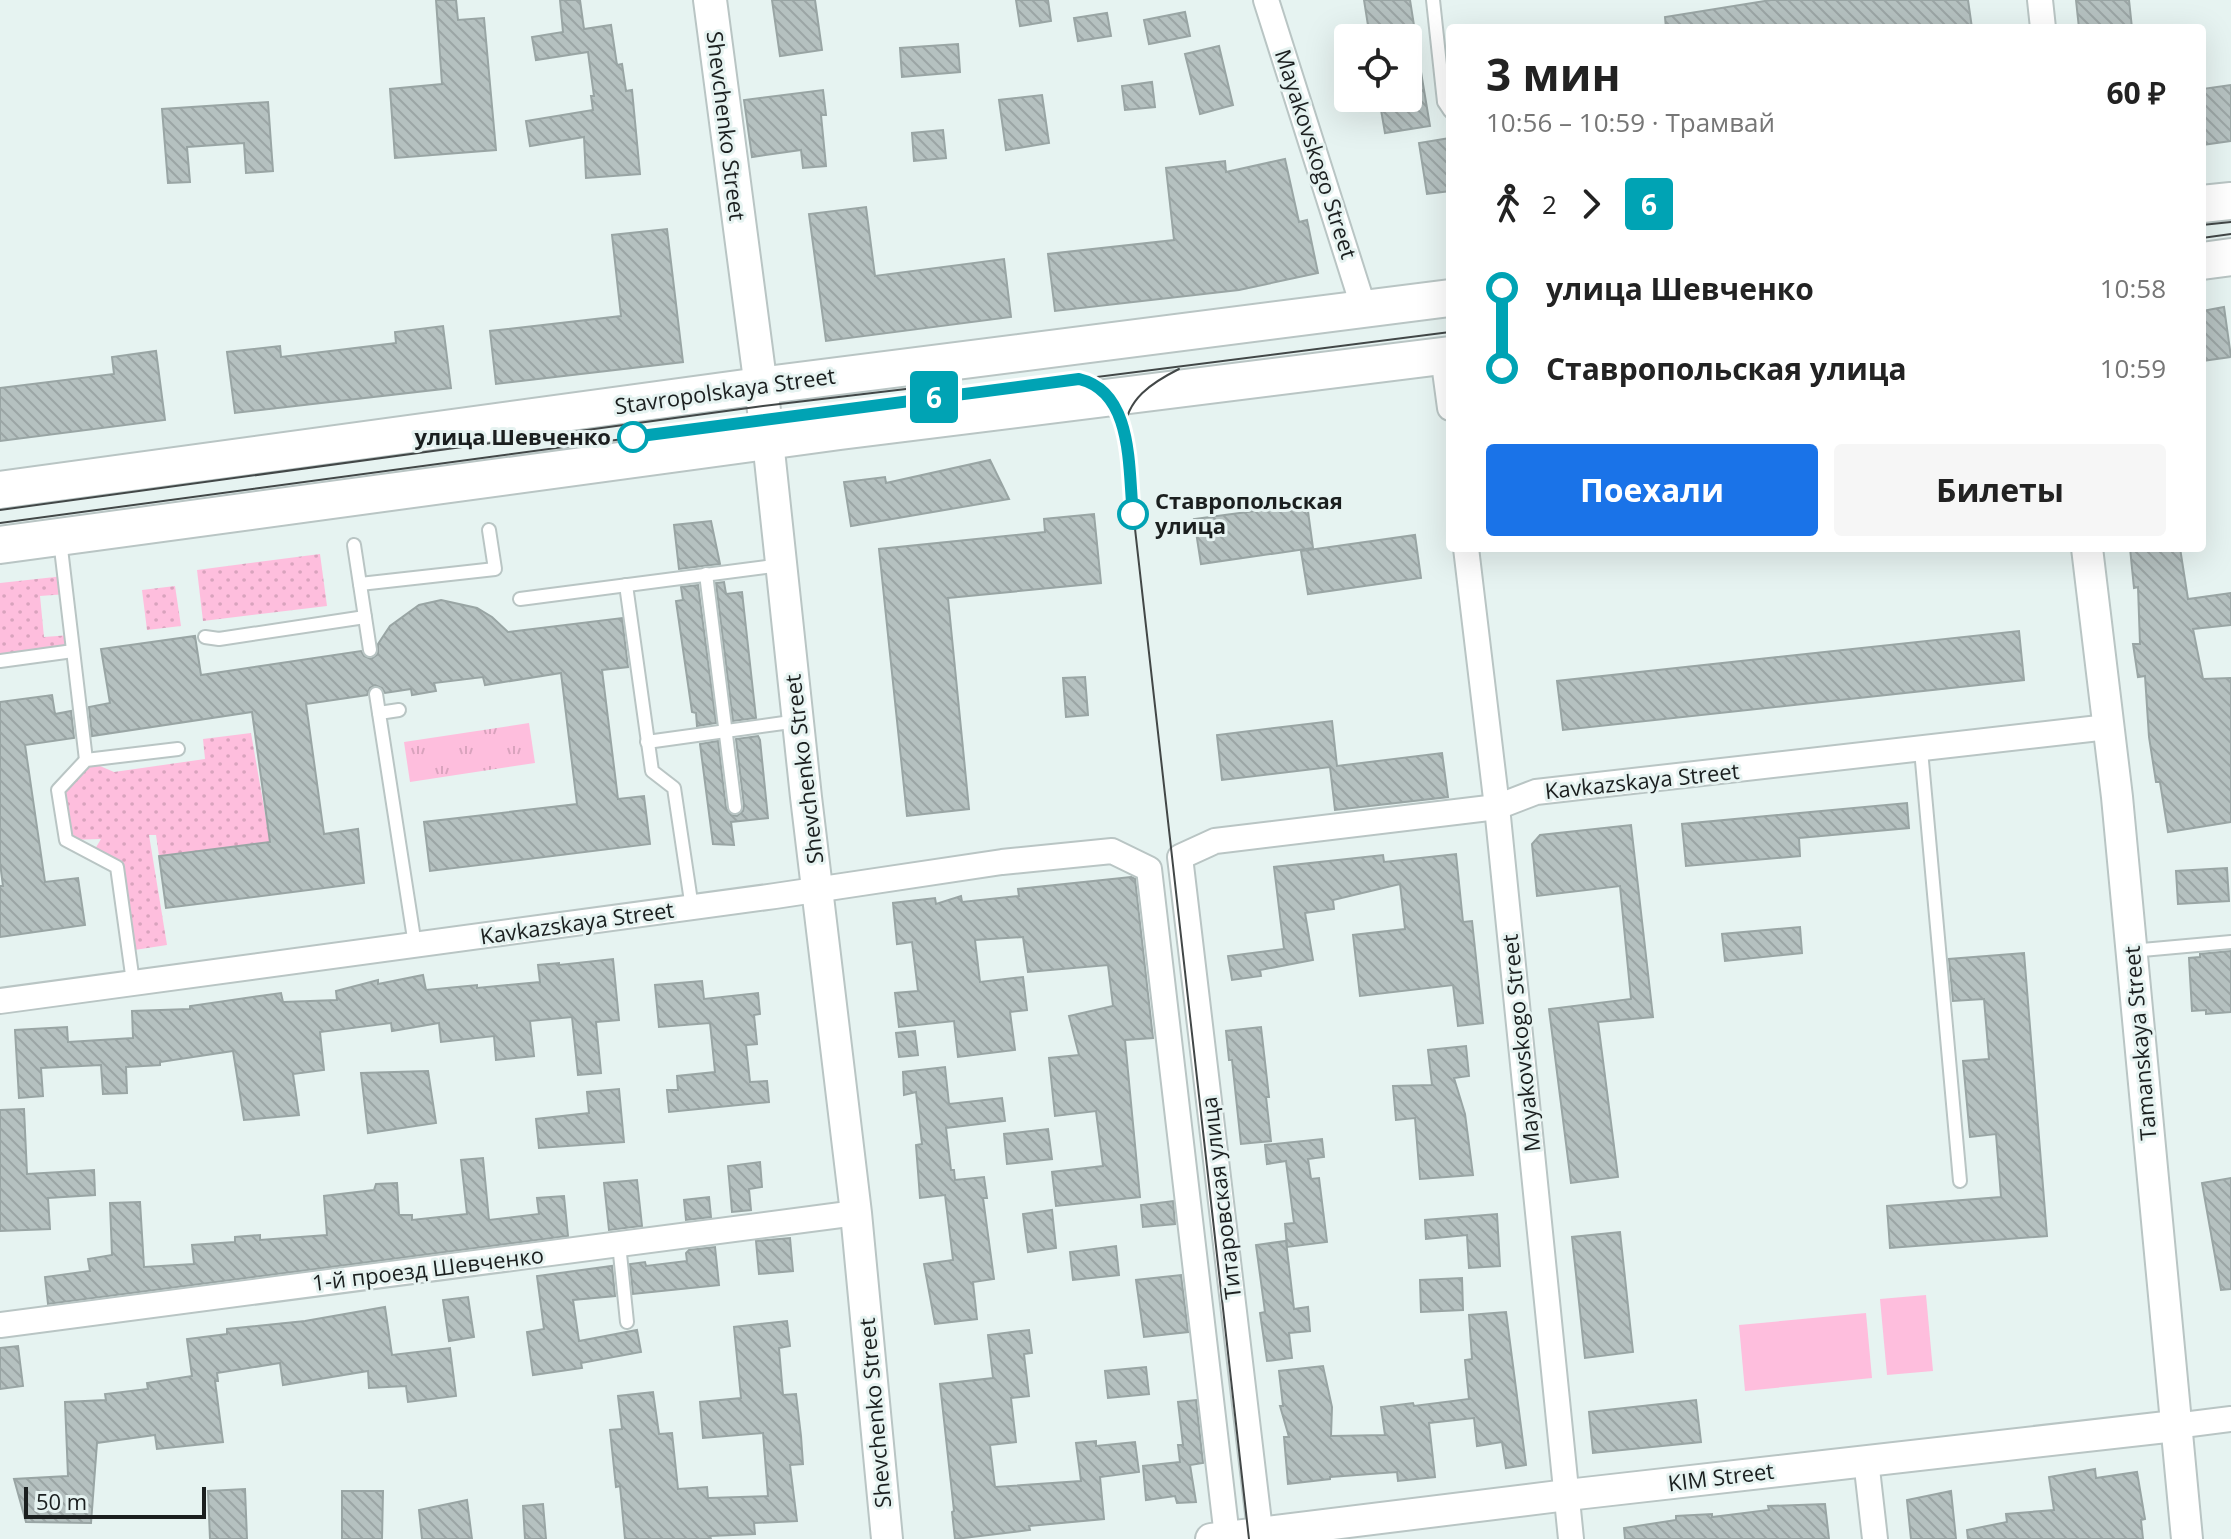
<!DOCTYPE html>
<html lang="ru">
<head>
<meta charset="utf-8">
<style>
  body { margin:0; font-family:"Open Sans",sans-serif; background:#f6f6f6; color:#222; height:100vh; display:flex; flex-direction:column; font-size:30px; white-space:nowrap }
  * { box-sizing:border-box; margin:0 }
  p { font-size:26px; color:#767676 }
  .icon { flex:none; width:44px; height:44px; fill:none; stroke:currentColor; stroke-width:2; stroke-linecap:round; stroke-linejoin:round }
  .map { position:relative; flex:1; overflow:hidden }
  .panel { position:absolute; left:1446px; top:24px; width:760px; height:528px; display:flex; flex-direction:column; background:#fff; border-radius:8px; box-shadow:0 8px 32px #0002 }
  .panel>* { flex:none }
  .badge { padding:0 16px; border-radius:6px; font-size:28px; line-height:52px }
  .controls { position:absolute; left:1334px; top:24px; display:grid; gap:16px }
  .controls a { display:grid; place-items:center; width:88px; height:88px; border-radius:8px; background:#fff; box-shadow:0 8px 32px #0002; font-size:40px }
  .scale { position:absolute; left:24px; bottom:20px; width:182px; box-sizing:border-box; padding-left:8px; border:4px solid #1b1f1f; border-top:0; font-size:22px; line-height:28px; white-space:nowrap; color:#1b1f1f; -webkit-text-stroke:6px #e6f3f1; paint-order:stroke }
  .map>.badge { position:absolute; translate:-50% -50%; box-shadow:0 0 0 4px #fff }
  .legs { display:flex; align-items:center; gap:12px; height:88px; padding:0 40px; font-size:26px }
  .legs p { margin-inline-start:auto }
  .head { display:flex; align-items:center; justify-content:space-between; height:136px; padding:0 40px }
  h1 { font-size:44px; font-weight:700; line-height:60px }
  .action { display:flex; gap:16px; margin-top:auto; padding:16px 40px }
  .action a { flex:1; height:92px; border-radius:8px; background:#1a73e8; color:#fff; font-size:32px; font-weight:700; line-height:92px; text-align:center }
  .action a+a { background:#f6f6f6; color:#222 }
  ul { padding:0 40px; list-style:none }
  li { display:flex; align-items:center; gap:28px; height:80px; font-size:30px }
  li i { display:grid; place-items:center; width:12px; height:100%; margin:0 10px; background:currentColor }
  li i::after { content:''; width:20px; height:20px; margin:-10px; border:6px solid; border-radius:50%; background:#fff }
  li p { margin-inline-start:auto }
  li:first-child i { background:linear-gradient(#0000 50%,currentColor 0) }
  li:last-child i { background:linear-gradient(currentColor 50%,#0000 0) }
  .map>svg:first-child { display:block }
  .grass { fill:url(#grass-dots) }
  .park { fill:url(#park-tufts) }
  .pitch { fill:#febedd }
  .building { fill:url(#building-back-hatch); stroke:#99a5a4; stroke-width:2 }
  .lines { fill:none; stroke-linecap:round; stroke-linejoin:round }
  .service-casing { stroke:#b9c5c4; stroke-width:16 }
  .minor-casing { stroke:#b9c5c4; stroke-width:28 }
  .tertiary-casing { stroke:#b9c5c4; stroke-width:34 }
  .secondary-casing { stroke:#b9c5c4; stroke-width:36 }
  .primary-casing { stroke:#b9c5c4; stroke-width:40 }
  .service { stroke:#fff; stroke-width:12 }
  .minor { stroke:#fff; stroke-width:24 }
  .tertiary { stroke:#fff; stroke-width:30 }
  .secondary { stroke:#fff; stroke-width:32 }
  .primary { stroke:#fff; stroke-width:36 }
  .tram { stroke:#424747; stroke-width:2 }
  .line-1-casing { stroke:#fff; stroke-width:18 }
  .line-1 { stroke:#00a3b4; stroke-width:12 }
  .stop-1-dot { fill:#fff; stroke:#00a3b4; stroke-width:4 }
  .labels { text-anchor:middle; stroke-width:6; stroke-linejoin:round; paint-order:stroke }
  .street-label { font-size:22px; fill:#1b1f1f; stroke:#e6f3f1 }
  .stop-label { font-size:22px; font-weight:bold; fill:#1b1f1f; stroke:#e6f3f1; text-anchor:end }
</style>
</head>
<body>
<div class="map">
<svg width="2231" height="1539" viewBox="0 0 2231 1539">
  <defs>
    <pattern id="grass-dots" width="8" height="8" patternUnits="userSpaceOnUse" patternTransform="scale(2)"><rect width="8" height="8" fill="#febedd"/><path d="M2 2h.1M6 6h.1" fill="none" stroke="#d9a3bd" stroke-width="1.8" stroke-linecap="round"/></pattern>
    <pattern id="park-tufts" width="24" height="20" patternUnits="userSpaceOnUse" patternTransform="scale(2)"><rect width="24" height="20" fill="#febedd"/><path d="M3 7l-1-3M5 7V3M7 7l1-3M15 17l-1-3M17 17v-4M19 17l1-3" fill="none" stroke="#d9a3bd"/></pattern>
    <pattern id="building-back-hatch" width="6" height="6" patternUnits="userSpaceOnUse" patternTransform="scale(2)"><rect width="6" height="6" fill="#b5c1c0"/><path d="M-1 5l2 2M0 0l6 6M5-1l2 2" fill="none" stroke="#9ba5a5"/></pattern>
  </defs>
  <rect width="100%" height="100%" fill="#e6f3f1"/>
  <g class="grass">
    <path d="M320,554l7,52 -124,15 -6,-51z"/>
    <path d="M64,576l3,18 -27,2 4,41 27,-2 2,16 -73,10v-78z"/>
    <path d="M175,586l6,40 -34,4 -5,-40z"/>
    <path d="M251,733l19,109 -111,14 -3,-21h-7l18,110 -39,6 -11,-84 -25,-13 9,-15 -35,1 -8,-50 28,-30 28,12 91,-13 -2,-20z"/>
  </g>
  <path class="park" d="M529,723l6,40 -125,19 -6,-40z"/>
  <g class="pitch">
    <path d="M1926,1295l7,76 -46,4 -7,-76z"/>
    <path d="M1866,1313l6,65 -127,13 -6,-66z"/>
  </g>
  <g class="building">
    <path d="M436,0h20l2,20 26,-2 12,132 -101,8 -5,-69 52,-5z"/>
    <path d="M560,0h20l4,29 27,-4 6,40 5,-1 4,27 6,-1 8,84 -54,4 -2,-41 -54,9 -4,-25 67,-11 -2,-14h3l-6,-44 -52,8 -4,-23 31,-5z"/>
    <path d="M772,0h43l7,50 -42,6z"/>
    <path d="M1016,0h32l3,21 -31,5z"/>
    <path d="M1364,0h46l6,38h-46z"/>
    <path d="M1771,0h197l4,28h-306l-1,-11z"/>
    <path d="M2076,0h53l3,28h-53z"/>
    <path d="M1185,12l5,24 -41,8 -5,-24z"/>
    <path d="M1107,13l4,23 -33,5 -4,-23z"/>
    <path d="M958,44l2,28 -58,5 -2,-29z"/>
    <path d="M1219,46l14,59 -33,9 -15,-60z"/>
    <path d="M1419,60l11,66 -45,7 -6,-35h29v-37z"/>
    <path d="M1152,82l3,25 -30,3 -3,-24z"/>
    <path d="M2231,85v56l-29,4v-56z"/>
    <path d="M823,90l3,25h-5l5,51 -23,2 -2,-18 -49,7 -8,-57z"/>
    <path d="M1042,95l7,48 -43,7 -7,-50z"/>
    <path d="M268,102l5,69 -27,2 -2,-30 -57,4 3,35 -22,1 -6,-74z"/>
    <path d="M943,130l3,28 -32,3 -2,-28z"/>
    <path d="M1450,138v53l-23,3 -8,-51z"/>
    <path d="M1285,159l14,63 8,-2 11,53 -79,17 -184,21 -7,-57 126,-14 -8,-72 59,-7 1,11z"/>
    <path d="M866,207l9,69 129,-17 7,58 -185,24 -17,-127z"/>
    <path d="M667,229l16,133 -187,22 -6,-53 131,-15 -9,-81z"/>
    <path d="M2224,307l7,50 -29,4v-50z"/>
    <path d="M443,326l8,62 -216,25 -8,-61 53,-6 1,11 115,-14 -1,-11z"/>
    <path d="M156,351l9,69 -165,21v-53l114,-14 -2,-17z"/>
    <path d="M990,460l19,39 -158,27 -7,-44 41,-5 1,6z"/>
    <path d="M1307,504l6,44 -112,16 -7,-45z"/>
    <path d="M1094,514l7,69 -153,15 21,211 -62,7 -28,-267 166,-17 -1,-13z"/>
    <path d="M711,521l9,43 -41,5 -5,-44z"/>
    <path d="M1415,535l6,43 -113,16 -7,-43z"/>
    <path d="M2130,548h50l8,51 43,-6v32l-38,4 10,50 28,-1v144l-63,10 -8,-50h-4l-7,-45 -4,-61 -7,1 -5,-33h7l-2,-57 -4,1z"/>
    <path d="M724,582l2,12 16,-2 14,126 -23,3 -17,-138z"/>
    <path d="M698,585l18,138 -19,3 -1,-13 -4,-1 -16,-111 7,-1 -2,-13z"/>
    <path d="M441,600l36,8 15,9 16,15 114,-14 6,49 -26,3 16,129 26,-3 6,48 -220,27 -6,-49 153,-18 -16,-131 -76,12 -2,-8 -49,6 2,8 -24,4 -1,-6 -26,4 -3,-5 -7,-3 -5,3 -3,7 -61,9 18,130 34,-5 6,54 -198,25 -7,-52 111,-14 -18,-130 -160,24 -3,-29 21,-4 -9,-54 94,-13 6,39 160,-24 3,5 7,3 7,-5v-10l12,-18 29,-21z"/>
    <path d="M2019,631l5,49 -461,50 -6,-49z"/>
    <path d="M1085,677l3,38 -22,2 -3,-39z"/>
    <path d="M52,695l3,19 16,-3 3,27 -49,7 20,137 33,-4 7,47 -85,12v-51h3l-3,-23v-161z"/>
    <path d="M1332,721l5,45 105,-13 6,44 -113,13 -5,-43 -108,13 -5,-45z"/>
    <path d="M758,736l2,4 8,78 -37,4 3,23 -21,-1 -13,-100 18,-3 8,67 5,7 6,1 6,-5 1,-5 -8,-67z"/>
    <path d="M1907,803l2,25 -110,10 1,18 -114,10 -4,-42z"/>
    <path d="M1631,825l22,192 -55,5 20,155 -47,6 -22,-174 82,-10 -11,-113 -83,10 -5,-52 8,-9z"/>
    <path d="M1456,854l7,68 9,-1 11,102 -25,3 -5,-41 -93,11 -7,-61 52,-6 -5,-45 -67,16 1,9 -29,4 8,47 -53,10 1,6 -29,4 -4,-24 56,-7 -10,-82 109,-12 1,7z"/>
    <path d="M2227,868l2,33 -51,3 -2,-33z"/>
    <path d="M1131,877l4,2 18,159 -28,2 15,157 -84,9 -4,-34 51,-6 -7,-55 -41,5 -6,-58 30,-3 -10,-39 44,-10 -5,-41 -80,7 -5,-35 -48,3 5,42 43,-5 4,33 -17,2 5,38 -57,7 -4,-36 -55,6 -4,-34 23,-2 -6,-49 -15,2 -4,-41 42,-5 1,6 25,-8 1,6 57,-6 -1,-7z"/>
    <path d="M1800,927l2,26 -77,8 -3,-27z"/>
    <path d="M2231,951v61l-25,2v-4l-14,1 -3,-53 11,-1v-3z"/>
    <path d="M2024,953l23,283 -157,12 -3,-42 114,-9 -5,-63 -26,3 -7,-76 26,-2 -5,-60 -31,2 -4,-42z"/>
    <path d="M613,959l6,61 -23,2 5,51 -23,2 -6,-58 -42,4 4,35 -38,4 -2,-24 -53,6 -2,-19 -47,8 -1,-8 -71,9 4,38 -31,4 6,41 -55,5 -11,-69 -73,11v3l-34,2 1,26 -24,1 -2,-29 -60,3 2,28 -24,2 -4,-68 52,-3 1,15 65,-4 -1,-27 58,-2v-3l91,-13 2,9 54,-2 -1,-9 42,-11v4l45,-9 3,15 51,-5v3l63,-6 -2,-17 21,-2v2z"/>
    <path d="M702,981l2,18 54,-6 2,21 -6,1 3,29 -11,1 4,37 17,-1 2,21 -100,10 -2,-22h11l-1,-14 38,-4 -5,-49 -51,4 -4,-42z"/>
    <path d="M1261,1027l8,70h-3l5,44 -30,3 -9,-84h-3l-3,-29z"/>
    <path d="M915,1031l3,24 -19,2 -3,-24z"/>
    <path d="M1466,1046l3,30 -15,2 11,36 8,61 -53,4 -5,-61 -19,2 -3,-34 39,-1 -4,-35z"/>
    <path d="M945,1067l4,37 53,-6 3,23 -59,7 5,42h3l1,10 29,-3 3,21h-4l11,81 -21,3 4,37 -42,5 -11,-60 29,-4 -8,-65 -25,3 -4,-53 6,-1 -6,-52 -12,3 -1,-23z"/>
    <path d="M428,1071l8,52 -68,10 -7,-60z"/>
    <path d="M619,1089l5,53 -85,6 -3,-29 53,-6 -2,-21z"/>
    <path d="M24,1109l3,65 67,-4 1,25 -47,3 2,31 -50,2v-121z"/>
    <path d="M1048,1129l4,30 -45,5 -3,-30z"/>
    <path d="M1322,1139l2,18 -16,2 3,20 8,-1 8,64 -40,5 -2,-23 9,-1 -8,-62 -19,3 -2,-19z"/>
    <path d="M483,1158l6,62 50,-6 -2,-16 27,-2 4,40 -520,68 -3,-27 45,-6 -2,-12 24,-4 -2,-52 30,-1 4,65 50,-3 -2,-19 43,-3v-5l25,-2v5l67,-5 -3,-39 50,-6 2,-6 21,-1 2,32h13v5l55,-6 -6,-54z"/>
    <path d="M760,1162l2,25 -13,2 2,21 -19,2 -4,-46z"/>
    <path d="M2231,1178v111l-10,1 -19,-107z"/>
    <path d="M637,1180l5,46 -33,4 -5,-47z"/>
    <path d="M709,1197l2,20 -25,3 -2,-20z"/>
    <path d="M1173,1201l2,23 -32,3 -2,-22z"/>
    <path d="M1052,1210l4,38 -28,4 -5,-38z"/>
    <path d="M1497,1214l3,52 -31,2 -2,-33 -41,4 -1,-19z"/>
    <path d="M1620,1232l13,120 -48,6 -13,-121z"/>
    <path d="M790,1238l3,33 -34,3 -3,-33z"/>
    <path d="M1286,1241l8,68 14,-2 2,24 -21,2 3,25 -25,3 -7,-48 5,-1 -9,-67z"/>
    <path d="M1116,1246l3,29 -46,5 -3,-28z"/>
    <path d="M715,1247l4,38 -86,9 -3,-30 15,-2 1,4 41,-5 -1,-8 3,-3z"/>
    <path d="M612,1266l3,30 -42,4 6,41 58,-11 4,22 -60,11 1,5 -49,7 -6,-43 17,-3 -7,-53z"/>
    <path d="M1181,1275l7,57 -44,5 -8,-57z"/>
    <path d="M1462,1278l1,32 -42,2 -1,-32z"/>
    <path d="M468,1297l6,40 -25,4 -6,-41z"/>
    <path d="M385,1307l7,48 58,-7 6,48 -48,6 -2,-16 -37,2 -1,-17 -85,14 -3,-22 -63,10 1,8h-3l8,61 -66,7 -2,-14 -58,8 -6,80 -65,-1 -12,-43 54,-3 -3,-74 41,-2 -1,-6 43,-5 -1,-6 45,-7 -5,-37 40,-5v-5l78,-8z"/>
    <path d="M1506,1312l20,153 -20,3 -4,-26 -25,4 -3,-28 -45,5 6,54 -37,4 -1,-9 -67,5v2l-42,5 -4,-47h5l-9,-31h3l-4,-35 44,-5 9,41 -1,29 54,-1 -4,-28 32,-4 1,3 55,-7 -4,-39 7,-1 -3,-44z"/>
    <path d="M787,1321l3,25 -11,2 4,47 13,-1 5,42 2,28 -13,1 7,56 -43,2 1,11 -45,2 1,3h-86l-5,-53 -4,1 -6,-57 12,-1 -4,-33 35,-4 6,42 13,-1 6,56 29,-2 1,11 60,-2 -5,-63 -60,5 -3,-36 41,-4 -7,-71z"/>
    <path d="M1029,1330l3,23 -8,1 5,42 -18,2 5,44 -26,3 5,42 86,-6 -5,-38 20,-2v5l39,-4 4,30 -39,5 4,42 -75,7 1,4 -75,9 -3,-27 2,-1 -14,-127 53,-6 -5,-43z"/>
    <path d="M18,1346l5,40 -23,3v-41z"/>
    <path d="M1146,1367l3,27 -41,4 -3,-27z"/>
    <path d="M1196,1400l7,63 -13,2 6,37 -19,1 -2,-7 -29,4 -3,-34 37,-4 -2,-17h5l-5,-43z"/>
    <path d="M1696,1400l5,42 -108,11 -4,-41z"/>
    <path d="M2095,1469l1,9 41,-6 8,47 -4,1 2,19h-175l-1,-9 40,-8 -1,-8 48,-4 -5,-33z"/>
    <path d="M245,1489l2,50h-37l-2,-48z"/>
    <path d="M342,1491h41l-1,48h-40z"/>
    <path d="M1951,1491l5,48h-45l-4,-39z"/>
    <path d="M467,1500l5,39h-50l-3,-29z"/>
    <path d="M543,1504l3,35h-21l-2,-33z"/>
    <path d="M1825,1504l4,35h-204l-1,-11 52,-8v-4l36,-2v3l57,-7 -1,-4z"/>
  </g>
  <g class="lines">
    <g class="service-casing">
      <g id="service">
        <path d="M1433,0l11,102 6,9"/>
        <path d="M60,540l26,220"/>
        <path d="M354,545l16,105"/>
        <path d="M706,574l29,233"/>
        <path d="M360,584l135,-15 -6,-39"/>
        <path d="M626,585l26,186 22,17 18,120"/>
        <path d="M520,599l261,-34"/>
        <path d="M205,637l14,2 146,-22"/>
        <path d="M0,661l73,-10"/>
        <path d="M376,694l39,251"/>
        <path d="M379,713l20,-3"/>
        <path d="M647,742l151,-21"/>
        <path d="M1921,750l39,431"/>
        <path d="M2131,951l100,-9"/>
        <path d="M133,982l-16,-115 -51,-27 -8,-50 28,-30 92,-11"/>
        <path d="M619,1244l8,78"/>
      </g>
    </g>
    <g class="minor-casing">
      <g id="minor">
        <path d="M1266,0l98,309"/>
        <path d="M2040,0l3,28"/>
        <path d="M1443,356l7,52"/>
        <path d="M1466,548l31,259 74,732"/>
        <path d="M0,1001l775,-105 227,-34 110,-11 37,18 78,668"/>
        <path d="M0,1325l856,-112"/>
        <path d="M2175,1426l56,-7"/>
        <path d="M1866,1460l9,79"/>
        <path d="M1261,1539l-81,-682 35,-16 282,-34 39,-15 572,-65"/>
      </g>
    </g>
    <g class="tertiary-casing">
      <g id="tertiary">
        <path d="M768,441l38,356 50,416 31,326"/>
        <path d="M2087,548l30,249 70,742"/>
        <path d="M1211,1539l356,-44 608,-69"/>
      </g>
    </g>
    <g class="secondary-casing">
      <path id="secondary" d="M710,0l58,441"/>
    </g>
    <g class="primary-casing">
      <g id="primary">
        <path d="M2202,204l29,-3"/>
        <path d="M2202,261l29,-4"/>
        <path d="M0,490l760,-104 690,-88"/>
        <path d="M0,545l840,-114 610,-76"/>
      </g>
    </g>
    <use href="#service" class="service"/>
    <use href="#minor" class="minor"/>
    <use href="#tertiary" class="tertiary"/>
    <use href="#secondary" class="secondary"/>
    <use href="#primary" class="primary"/>
    <g class="tram">
      <path d="M2202,225l29,-3"/>
      <path d="M2202,238l29,-4"/>
      <path d="M1083,380c29,8 38,32 42,60l124,1099"/>
      <path d="M1124,431c3,-32 27,-48 55,-62"/>
      <path d="M0,510l763,-104 185,-22"/>
      <path d="M0,523l838,-113 612,-78"/>
    </g>
  </g>
  <g class="lines">
    <g class="line-1-casing">
      <path id="line-1" d="M633,437l446,-58c55,13 49,90 54,135"/>
    </g>
    <use href="#line-1" class="line-1"/>
  </g>
  <g class="stop-1-dot">
    <circle cx="633" cy="437" r="14"/>
    <circle cx="1133" cy="514" r="14"/>
  </g>
  <g class="labels">
    <g class="street-label">
      <text transform="translate(726 126) rotate(83)" y="8">Shevchenko Street</text>
      <text transform="translate(1316 154) rotate(72)" y="8">Mayakovskogo Street</text>
      <text transform="translate(725 391) rotate(-8)" y="8">Stavropolskaya Street</text>
      <text transform="translate(804 769) rotate(-97)" y="8">Shevchenko Street</text>
      <text transform="translate(1642 781) rotate(-6)" y="8">Kavkazskaya Street</text>
      <text transform="translate(577 923) rotate(-8)" y="8">Kavkazskaya Street</text>
      <text transform="translate(1521 1043) rotate(-96)" y="8">Mayakovskogo Street</text>
      <text transform="translate(2140 1043) rotate(-95)" y="8">Tamanskaya Street</text>
      <text transform="translate(1221 1198) rotate(-97)" y="8">Титаровская улица</text>
      <text transform="translate(428 1269) rotate(-7)" y="8">1-й проезд Шевченко</text>
      <text transform="translate(875 1413) rotate(-95)" y="8">Shevchenko Street</text>
      <text transform="translate(1721 1477) rotate(-7)" y="8">KIM Street</text>
    </g>
    <g class="stop-label">
      <text x="611" y="445">улица Шевченко</text>
      <text x="1155" y="509" text-anchor="start">Ставропольская<tspan x="1155" dy="25">улица</tspan></text>
    </g>
  </g>
</svg>
<div class="controls">
<a><svg class="icon" aria-label="locate" viewBox="0 0 24 24"><circle cx="12" cy="12" r="6"/><path d="M12 2v4M12 18v4M2 12h4M18 12h4"/></svg></a>
</div>
<div class="scale">50 m</div>
<b class="badge" style="left:934px;top:397px;background:#00a3b4;color:#fff">6</b>
<section class="panel">
<div class="head"><div><h1>3 мин</h1><p>10:56 – 10:59 · Трамвай</p></div><b>60 ₽</b></div>
<div class="legs"><svg class="icon" aria-label="walk" viewBox="0 0 24 24"><circle cx="13" cy="4" r="2"/><path d="M13 8l-2 6 4 7M11 14l-3 7M7 12l3-4h3l4 4"/></svg>2<svg class="icon" aria-label="forward" viewBox="0 0 24 24"><path d="M9 5l7 7-7 7"/></svg><b class="badge" style="background:#00a3b4;color:#fff">6</b></div>
<ul>
<li><i style="color:#00a3b4"></i><b>улица Шевченко</b><p>10:58</p></li>
<li><i style="color:#00a3b4"></i><b>Ставропольская улица</b><p>10:59</p></li>
</ul>
<div class="action"><a>Поехали</a><a>Билеты</a></div>
</section>
</div>
</body>
</html>
